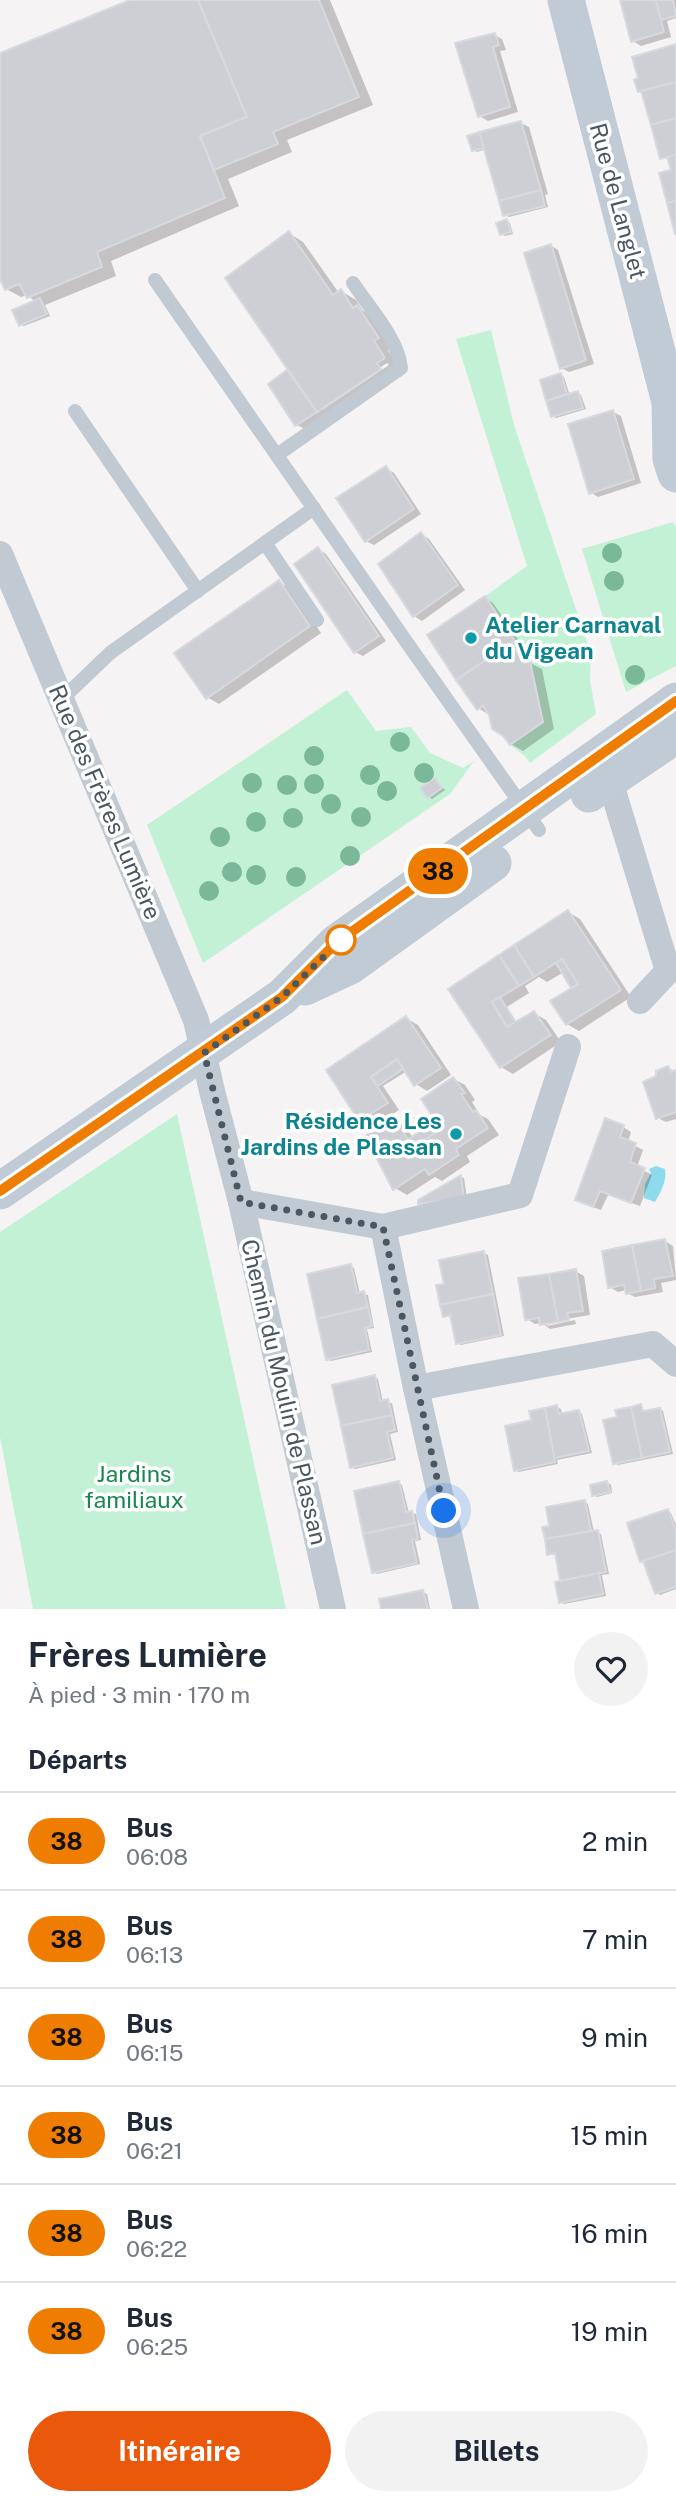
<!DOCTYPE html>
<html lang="fr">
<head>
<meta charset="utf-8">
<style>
  body { margin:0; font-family:"Public Sans",sans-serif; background:#f2f2f3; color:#1f2937; height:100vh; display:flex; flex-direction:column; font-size:26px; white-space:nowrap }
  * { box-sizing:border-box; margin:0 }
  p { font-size:23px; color:#747a83 }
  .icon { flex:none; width:38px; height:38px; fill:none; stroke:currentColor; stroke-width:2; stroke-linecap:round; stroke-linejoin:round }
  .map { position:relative; height:1609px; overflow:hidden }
  .panel { display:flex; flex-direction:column; background:#fff; flex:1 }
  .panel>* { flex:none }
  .badge { padding:0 14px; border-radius:23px; font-size:24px; line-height:46px }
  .you { position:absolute; width:35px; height:35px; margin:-18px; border:5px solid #fff; border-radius:50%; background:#1a73e8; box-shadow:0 0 0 10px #1a73e833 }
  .map>.badge { position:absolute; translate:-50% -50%; box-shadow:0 0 0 4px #fff }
  h2 { padding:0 28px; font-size:26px; line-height:63px }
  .round { display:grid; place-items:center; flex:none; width:74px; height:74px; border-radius:37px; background:#f2f2f3 }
  .overview { display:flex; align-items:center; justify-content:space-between; height:119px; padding:0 28px }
  h1 { font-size:33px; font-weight:700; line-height:52px }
  .action { display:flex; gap:14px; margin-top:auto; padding:14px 28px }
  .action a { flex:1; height:80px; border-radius:42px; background:#ea580c; color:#fff; font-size:28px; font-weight:700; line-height:80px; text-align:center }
  .action a+a { background:#f2f2f3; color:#1f2937 }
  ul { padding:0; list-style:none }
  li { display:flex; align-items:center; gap:21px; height:98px; padding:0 28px; border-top:2px solid #e0e1e3 }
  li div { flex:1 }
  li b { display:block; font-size:26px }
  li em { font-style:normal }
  li .badge { min-width:77px; font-weight:700; text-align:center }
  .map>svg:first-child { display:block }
  .green { fill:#c3f1d5 }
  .water { fill:#90daee }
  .shadow { fill:#0003; fill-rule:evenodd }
  .building { fill:#cdcfd5; stroke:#d7d9de; stroke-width:2 }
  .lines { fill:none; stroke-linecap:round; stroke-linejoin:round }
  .lane { stroke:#c1cad2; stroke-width:14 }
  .street { stroke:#c1cad2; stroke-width:26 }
  .secondary { stroke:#c1cbd6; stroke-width:37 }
  .tree { fill:#7bb799 }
  .line-casing { stroke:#fff; stroke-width:16 }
  .line { stroke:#ee7d01; stroke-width:10 }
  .walk { stroke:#4a5661; stroke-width:7; stroke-dasharray:0 12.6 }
  .culture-dot { fill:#0f9aa8; stroke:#fff; stroke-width:2.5 }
  .stop-dot { fill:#fff; stroke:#ee7d01; stroke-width:3.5 }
  .labels { text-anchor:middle; stroke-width:7; stroke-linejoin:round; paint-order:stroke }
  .street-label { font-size:23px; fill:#4a5661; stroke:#fff }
  .culture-label { font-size:23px; font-weight:bold; fill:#0d838f; stroke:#fff; text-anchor:start }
  .park-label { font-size:23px; fill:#17864f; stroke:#fff }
</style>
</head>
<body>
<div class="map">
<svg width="676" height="1609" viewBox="0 0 676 1609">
  <rect width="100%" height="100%" fill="#f5f3f3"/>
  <g class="green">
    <path d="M491,330l23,95 77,229 -1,26 6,34 -66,49 -5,-7 -15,-11 33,-23 -13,-61 -6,2 -13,-20 3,-3 -30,-43 43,-31 -71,-227z"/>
    <path d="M673,522l3,5v139l-50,26 -44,-143z"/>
    <path d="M347,690l29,41 35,-4 19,26 33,15 11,-7 -24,33 -247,169 -56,-138z"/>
    <path d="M177,1114l109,495h-253l-33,-172v-205z"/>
  </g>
  <path class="water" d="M656,1166l9,3c2,12 -4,22 -10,33l-11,-4 1,-14 6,-11 -2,-4z"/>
  <g class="shadow">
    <path d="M134,0h196l43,105 -86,35 5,12 -64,27 11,27 -128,55 5,15 -71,29 5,11 -26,10 -4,-2 16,-22 -9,-7 -6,2 -15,-8 -6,-15v-219z"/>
    <path d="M622,0h54v18l-9,3 4,16 -30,9 -8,-5z"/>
    <path d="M494,35l8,4 4,11 -6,1 18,61 -30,9 -9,-5z"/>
    <path d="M521,123l8,4 19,67 -3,1 3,12 -39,10 -4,-2 -19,-66 -9,3 -3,-2z"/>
    <path d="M506,221l4,2 3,11 -8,2 -3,-2z"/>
    <path d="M289,233l14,9 36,51 2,-2 15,9 7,11 9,5 21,31 -5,3 10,17 -93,62 -8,-4 -9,-53 7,4zM387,363l2,2 -67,45v-4z"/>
    <path d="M550,245l8,5 36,114 -25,8 -8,-4z"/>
    <path d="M561,375l3,2 6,19 8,-3 3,2 5,14 -30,9 -3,-2 -11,-35z"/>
    <path d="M613,412l8,4 20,67 -43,14 -8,-5z"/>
    <path d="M386,468l8,5 27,41 -47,31 -8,-4z"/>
    <path d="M421,534l8,5 36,51 -43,31 -8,-5z"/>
    <path d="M318,549l8,5 60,87 -23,15 -8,-4z"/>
    <path d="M279,582l12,7 30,44 -102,71 -12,-7z"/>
    <path d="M485,598l8,5 29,42 -5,4 6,3 7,11 12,6 12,60 -31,22 -12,-7 -20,-28 -13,-8z"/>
    <path d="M435,780l10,10 -13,9 -3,-2z"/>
    <path d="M568,912l12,7 51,78 -52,34 -12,-7 7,-36 -10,-16 -17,10 -8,-5 -14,9 4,7 -22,14 10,16 17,-10 12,7 15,22 -48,32 -12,-7 -51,-78z"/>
    <path d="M406,1018l12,7 33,50 -24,16 -11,-7 -9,-13 -24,15 16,24 -27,17 -12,-7 -32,-50z"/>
    <path d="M668,1068l8,4v47l-10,3 -8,-4 -1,-41z"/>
    <path d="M454,1079l11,6 10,15 -3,2 8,13 8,4 11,16 -32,21 3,6 -28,19 -7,-4 -28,18 -12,-7 -14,-29 -8,-4 20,-36 12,7 8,12 25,-16z"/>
    <path d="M623,1127l8,5 -3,10 15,8 -6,17 15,8 -12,31 -32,-11 -7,15 -16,-6z"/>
    <path d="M461,1177l3,1 3,21 -43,6 -4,-2z"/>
    <path d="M665,1241l8,5 3,34 -15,3 2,9 -28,5 -8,-4v-3l-9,2 -8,-5z"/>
    <path d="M484,1253l4,2 16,81 -43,9 -4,-2 -5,-26 -7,-1 1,-31z"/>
    <path d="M350,1266l4,2 6,26 8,1 6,33 -7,1 5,23 -41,9 -4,-2z"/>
    <path d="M575,1271l9,5 6,39 -43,7v4l28,-6 1,4 -26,5 -8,-6 -7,1 -8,-5z"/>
    <path d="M375,1377l3,2 5,23 9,1 6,29 -8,2 6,26 -41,9 -4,-2z"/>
    <path d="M641,1406l4,7 15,-4 3,2 10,43 -55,11 -3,-2 4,-45z"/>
    <path d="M557,1407l4,2 1,6 17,-3 3,2 10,39 -35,7 1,4 -39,8 -4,-2 18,-49z"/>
    <path d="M607,1482l4,3 1,8 -15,4 -3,-2z"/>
    <path d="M398,1483l4,2 7,28 7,1 5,26 -6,1 5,23 -43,10 -3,-2z"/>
    <path d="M585,1502l3,2 6,28 7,2 8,40 -7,1 4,21 -42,8 -3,-2 1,-19 -5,-28 -8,-1 -5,-26 7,-1z"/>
    <path d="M668,1510l3,3 5,12v64l-16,6 -3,-2 -12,-30 -4,-2z"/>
    <path d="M423,1592l4,2 3,15h-47z"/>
  </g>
  <g class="building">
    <path d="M130,0h68l49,117 -47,19 25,62 -128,54 5,15 -75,31 -8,-14 -14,6 -5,-11v-226z"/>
    <path d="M198,0h121l40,97 -86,35 5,12 -64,26 -14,-34 47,-19z"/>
    <path d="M620,0h36l8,32 -33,10z"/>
    <path d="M656,0h17l3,16 -15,4z"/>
    <path d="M495,33l4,12 -6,2 17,60 -32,10 -23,-74z"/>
    <path d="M676,44v38l-38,10 -4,-12 4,-2 -6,-21z"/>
    <path d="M676,82v36l-25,7 -10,-34z"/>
    <path d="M676,118v37l-16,4 -9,-34z"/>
    <path d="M521,121l20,69 -42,11 -20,-69z"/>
    <path d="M479,132l5,16 -12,3 -5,-15z"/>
    <path d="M676,155v46l-9,2 -8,-30 12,-3 -4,-13z"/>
    <path d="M541,190l4,16 -42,10 -4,-15z"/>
    <path d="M676,201v32l-1,1 -8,-31z"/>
    <path d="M507,219l4,13 -11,3 -4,-12z"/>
    <path d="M289,231l44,64 8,-6 12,19 4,-3 22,33 -5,3 11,17 -8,5 4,6 -64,43 -92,-134z"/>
    <path d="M551,244l35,116 -26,9 -36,-116z"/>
    <path d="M40,298l7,16 -28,12 -7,-16z"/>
    <path d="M287,370l30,42 -22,14 -27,-42z"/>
    <path d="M561,373l6,21 -21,7 -6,-21z"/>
    <path d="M578,391l5,17 -32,9 -5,-16z"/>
    <path d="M613,410l21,69 -45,15 -21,-70z"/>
    <path d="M386,466l28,43 -49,33 -29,-44z"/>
    <path d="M421,532l37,53 -45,32 -35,-53z"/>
    <path d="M318,547l61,89 -25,17 -60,-89z"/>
    <path d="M279,580l31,46 -104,73 -32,-46z"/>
    <path d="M485,596l30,45 -59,39 -29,-45z"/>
    <path d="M511,643l13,20 6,-2 13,61 -33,23 -7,-9 -11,-7 -3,-14 -6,-9 -6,4 -21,-30z"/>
    <path d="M435,778l7,10 -14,10 -8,-10z"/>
    <path d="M568,910l53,80 -55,35 -16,-24 28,-17 -16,-25 -28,18 -20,-32z"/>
    <path d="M514,945l20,32 -15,9 -20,-31z"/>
    <path d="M499,955l20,31 -27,16 15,25 27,-16 17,24 -51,33 -52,-79z"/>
    <path d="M562,959l16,25 -7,4 -15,-25z"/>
    <path d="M500,997l15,25 -8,5 -15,-25z"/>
    <path d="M406,1016l35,52 -27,18 -17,-27 -26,18 17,26 -29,18 -33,-51z"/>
    <path d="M397,1059l6,10 -25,17 -7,-9z"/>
    <path d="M668,1066l3,6 5,-2v42l-20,7 -13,-37 13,-6v-5z"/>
    <path d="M453,1077l12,16 -4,1 12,18 3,-2 12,18 -32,21 3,6 -30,20 -4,-6 -32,21 -18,-35 -3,2 -11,-18 32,-22 20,30 28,-18 -20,-30z"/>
    <path d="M605,1118l19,7 -4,12 16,6 -6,19 15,6 -14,35 -31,-12 -7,16 -18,-7z"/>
    <path d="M436,1121l5,8 -28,18 -6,-7z"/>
    <path d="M461,1175l3,23 -46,6v-4z"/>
    <path d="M665,1239l8,37 -19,3 1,9 -14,3 -9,-46z"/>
    <path d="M632,1245l9,46 -15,3 -2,-9 -16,3 -6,-37z"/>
    <path d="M484,1251l9,43 -53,11 -4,-20 8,-1 -5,-24z"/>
    <path d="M351,1264l6,29 7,-2 4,16 -51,12 -10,-45z"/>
    <path d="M576,1269l7,42 -16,2 2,7 -11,2 -9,-48z"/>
    <path d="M549,1274l9,48 -18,3 -1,-7 -14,2 -7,-42z"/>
    <path d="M493,1294l8,41 -45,9 -6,-29 -7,2 -3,-12z"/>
    <path d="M368,1307l4,19 -7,2 4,22 -43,10 -9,-41z"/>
    <path d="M375,1375l5,26 8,-2 4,16 -51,11 -9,-41z"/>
    <path d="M641,1404l2,7 17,-3 10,44 -28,6 -11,-51z"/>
    <path d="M557,1405l2,9 20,-4 10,41 -35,7 -9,-50z"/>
    <path d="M631,1407l11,51 -29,6 -10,-44 14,-3 -2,-7z"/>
    <path d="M545,1408l10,54 -41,9 -9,-45 26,-6 -2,-9z"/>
    <path d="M392,1415l3,15 -8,2 6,26 -43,10 -9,-42z"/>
    <path d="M399,1481l7,31 6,-1 3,12 -52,11 -9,-43z"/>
    <path d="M607,1481l3,11 -18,4 -2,-11z"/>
    <path d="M585,1500l6,31 -46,8 -3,-12 7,-1 -3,-19z"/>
    <path d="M668,1509l8,22v19l-36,12 -13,-39z"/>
    <path d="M415,1523l3,16 -6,1 5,23 -45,10 -9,-39z"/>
    <path d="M598,1530l8,42 -46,9 -5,-28 -8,2 -2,-16z"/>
    <path d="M676,1550v37l-21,7 -12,-33z"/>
    <path d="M599,1573l4,21 -44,9 -4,-21z"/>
    <path d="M423,1590l5,19h-47l-2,-10z"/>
  </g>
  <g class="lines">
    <g class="lane">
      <path d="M155,280l255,367 129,183"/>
      <path d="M75,411l123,180"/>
      <path d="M277,455l124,-87c-2,-28 -33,-62 -48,-85"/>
      <path d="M265,543l52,77"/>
      <path d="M62,699l48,-46 204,-145"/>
    </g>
    <g class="street">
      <path d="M0,554l196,466 16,71 29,111 92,407"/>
      <path d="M597,767l17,27 54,177 -28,30"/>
      <path d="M241,1202l142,25 33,161 50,221"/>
      <path d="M383,1227l137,-32 48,-148"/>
      <path d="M416,1388l237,-44 23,20"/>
    </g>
    <g class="secondary">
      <path d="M566,0l104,402 6,12"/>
      <path d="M670,402l1,57 5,15"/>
      <path d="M589,794l87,-59"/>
      <path d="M305,987l45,-21 143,-103"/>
      <path d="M0,1191l282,-194 54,-54 340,-242"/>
    </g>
  </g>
  <g class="tree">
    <circle cx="612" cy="553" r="10"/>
    <circle cx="614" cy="581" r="10"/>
    <circle cx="635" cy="675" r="10"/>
    <circle cx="400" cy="742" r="10"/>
    <circle cx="314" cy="756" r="10"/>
    <circle cx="424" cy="773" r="10"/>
    <circle cx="370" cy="775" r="10"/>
    <circle cx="252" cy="783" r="10"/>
    <circle cx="314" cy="784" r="10"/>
    <circle cx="287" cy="785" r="10"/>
    <circle cx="387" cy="791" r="10"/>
    <circle cx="331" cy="804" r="10"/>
    <circle cx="361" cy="817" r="10"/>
    <circle cx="293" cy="818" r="10"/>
    <circle cx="256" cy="822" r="10"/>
    <circle cx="220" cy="837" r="10"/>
    <circle cx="350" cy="856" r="10"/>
    <circle cx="232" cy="872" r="10"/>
    <circle cx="256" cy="875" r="10"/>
    <circle cx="296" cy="877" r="10"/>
    <circle cx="209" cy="891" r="10"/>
  </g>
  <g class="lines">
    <g class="line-casing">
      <path id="line" d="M0,1191l282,-194 54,-54 340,-242"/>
    </g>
    <use href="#line" class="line"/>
    <path class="walk" d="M341,940l-59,57 -78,56 37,149 142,25 61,284"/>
  </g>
  <g class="culture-dot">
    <circle cx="471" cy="638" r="7"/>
    <circle cx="456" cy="1134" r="7"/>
  </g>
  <circle class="stop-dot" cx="341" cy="940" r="14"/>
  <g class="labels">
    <g class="street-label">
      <text transform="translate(618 201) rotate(75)" y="8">Rue de Langlet</text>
      <text transform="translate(105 802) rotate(67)" y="8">Rue des Frères Lumière</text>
      <text transform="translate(284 1392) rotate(77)" y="8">Chemin du Moulin de Plassan</text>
    </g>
    <g class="culture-label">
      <text x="485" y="633">Atelier Carnaval<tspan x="485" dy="26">du Vigean</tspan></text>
      <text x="442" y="1129" text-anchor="end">Résidence Les<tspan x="442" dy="26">Jardins de Plassan</tspan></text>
    </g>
    <g class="park-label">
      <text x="134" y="1482">Jardins<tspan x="134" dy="26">familiaux</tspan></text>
    </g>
  </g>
</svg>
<div class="you" style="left:444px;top:1511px"></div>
<b class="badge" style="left:438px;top:871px;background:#ee7d01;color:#111">38</b>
</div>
<section class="panel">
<div class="overview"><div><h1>Frères Lumière</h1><p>À pied · 3 min · 170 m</p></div><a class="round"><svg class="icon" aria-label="heart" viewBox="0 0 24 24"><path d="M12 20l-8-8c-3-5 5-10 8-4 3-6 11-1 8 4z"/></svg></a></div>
<h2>Départs</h2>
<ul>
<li><span class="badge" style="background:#ee7d01;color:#111">38</span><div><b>Bus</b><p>06:08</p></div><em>2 min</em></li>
<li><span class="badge" style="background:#ee7d01;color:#111">38</span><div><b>Bus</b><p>06:13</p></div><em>7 min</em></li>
<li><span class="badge" style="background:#ee7d01;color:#111">38</span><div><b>Bus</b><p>06:15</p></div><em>9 min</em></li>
<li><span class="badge" style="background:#ee7d01;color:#111">38</span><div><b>Bus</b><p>06:21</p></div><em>15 min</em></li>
<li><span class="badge" style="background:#ee7d01;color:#111">38</span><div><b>Bus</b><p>06:22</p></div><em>16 min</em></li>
<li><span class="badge" style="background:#ee7d01;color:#111">38</span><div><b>Bus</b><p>06:25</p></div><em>19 min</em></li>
</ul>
<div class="action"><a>Itinéraire</a><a>Billets</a></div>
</section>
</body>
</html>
